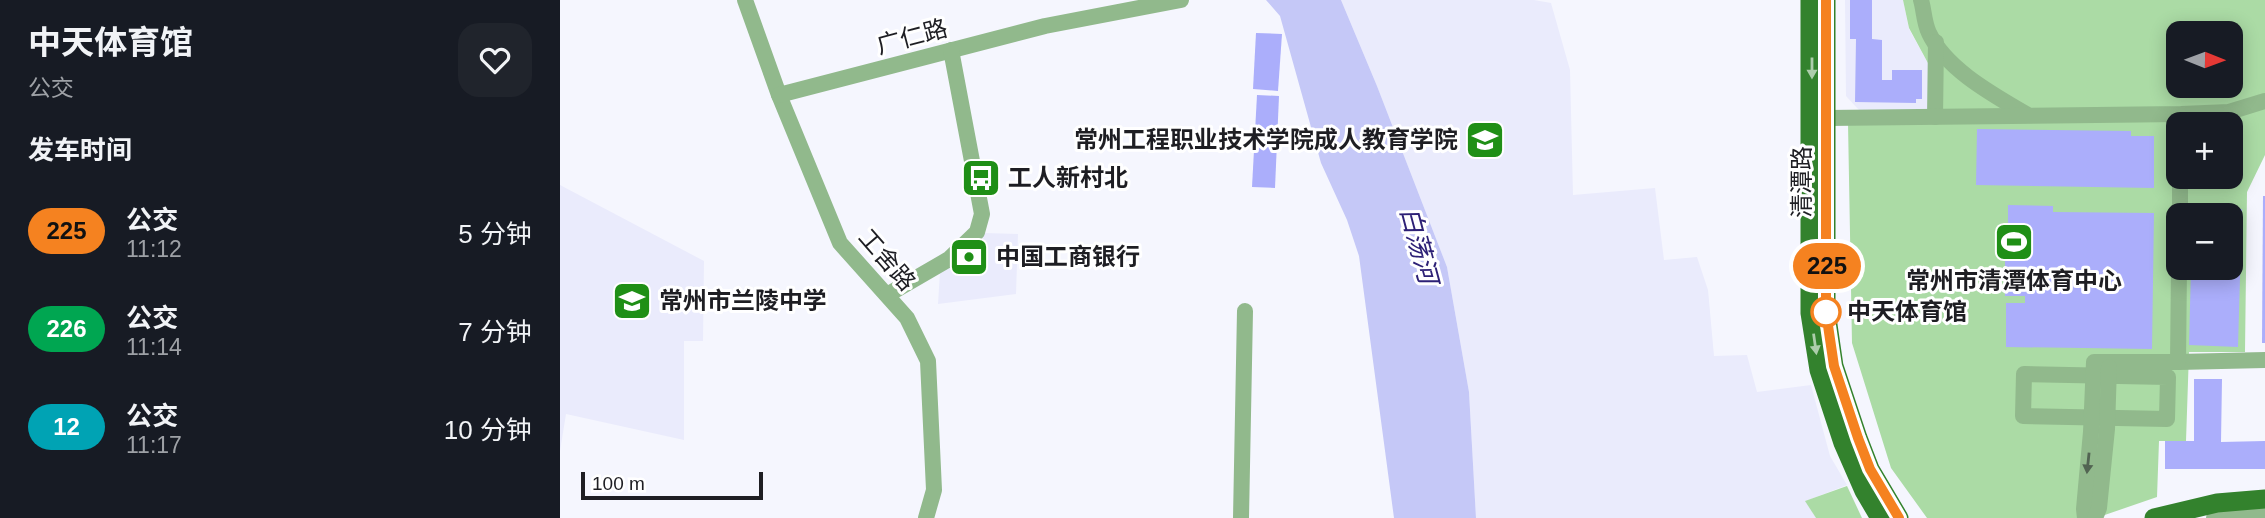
<!DOCTYPE html>
<html lang="zh">
<head>
<meta charset="utf-8">
<style>
  body { margin:0; font-family:Arial,"Noto Sans SC",sans-serif; background:#20242c; color:#f1f3f6; height:100vh; display:flex; flex-direction:column; font-size:26px; white-space:nowrap }
  * { box-sizing:border-box; margin:0 }
  p { font-size:23px; color:#9ea1a6 }
  .icon { flex:none; width:38px; height:38px; fill:none; stroke:currentColor; stroke-width:2; stroke-linecap:round; stroke-linejoin:round }
  .map { position:relative; flex:1; overflow:hidden }
  .panel { display:flex; flex-direction:column; background:#171b24; width:560px }
  .panel>* { flex:none }
  .badge { padding:0 14px; border-radius:23px; font-size:24px; line-height:46px }
  .needle { width:46px; rotate:91deg }
  .buttons { position:absolute; left:1606px; top:21px; display:grid; gap:14px }
  .buttons a { display:grid; place-items:center; width:77px; height:77px; border-radius:14px; background:#171b24; box-shadow:0 4px 18px #0003; font-size:35px }
  .scale { position:absolute; left:21px; bottom:18px; width:182px; box-sizing:border-box; padding-left:7px; border:4px solid #1e1e23; border-top:0; font-size:19px; line-height:24px; white-space:nowrap; color:#1e1e23; -webkit-text-stroke:5px #fff; paint-order:stroke }
  .map>.badge { position:absolute; translate:-50% -50%; box-shadow:0 0 0 4px #fff }
  h2 { padding:0 28px; font-size:26px; line-height:63px }
  .round { display:grid; place-items:center; flex:none; width:74px; height:74px; border-radius:21px; background:#20242c }
  .overview { display:flex; align-items:center; justify-content:space-between; height:119px; padding:0 28px }
  h1 { font-size:33px; font-weight:700; line-height:52px }
  ul { padding:0; list-style:none }
  li { display:flex; align-items:center; gap:21px; height:98px; padding:0 28px }
  li div { flex:1 }
  li b { display:block; font-size:26px }
  li em { font-style:normal }
  li .badge { min-width:77px; font-weight:700; text-align:center }
  main { display:flex; flex:1; min-height:0 }
  .map>svg:first-child { display:block }
  .built { fill:#eaebfc }
  .green { fill:#abdba5; fill-rule:evenodd }
  .water { fill:#c5c8f7 }
  .building { fill:#abaefb }
  .lines { fill:none; stroke-linecap:round; stroke-linejoin:round }
  .minor { stroke:#91b98c; stroke-width:16 }
  .major { stroke:#33822d; stroke-width:19 }
  .oneway { fill:#adcdab }
  .oneway2 { fill:#526452 }
  .line-casing { stroke:#fff; stroke-width:16 }
  .line { stroke:#f58220; stroke-width:10 }
  .stop-dot { fill:#fff; stroke:#f58220; stroke-width:3.5 }
  .labels { text-anchor:middle; stroke-width:6; stroke-linejoin:round; paint-order:stroke }
  .street-label { font-size:24px; fill:#1e1e23; stroke:#fff }
  .poi-label { font-size:24px; font-weight:bold; fill:#1e1e23; stroke:#fff; text-anchor:start }
  .stop-label { font-size:24px; font-weight:bold; fill:#1e1e23; stroke:#fff; text-anchor:start }
  .water-label { font-size:26px; font-style:italic; fill:#2d2076; stroke:#fff }
</style>
</head>
<body>
<main>
<section class="panel">
<div class="overview"><div><h1>中天体育馆</h1><p>公交</p></div><a class="round"><svg class="icon" aria-label="heart" viewBox="0 0 24 24"><path d="M12 20l-8-8c-3-5 5-10 8-4 3-6 11-1 8 4z"/></svg></a></div>
<h2>发车时间</h2>
<ul>
<li><span class="badge" style="background:#f58220;color:#111">225</span><div><b>公交</b><p>11:12</p></div><em>5 分钟</em></li>
<li><span class="badge" style="background:#00a651;color:#fff">226</span><div><b>公交</b><p>11:14</p></div><em>7 分钟</em></li>
<li><span class="badge" style="background:#00a3b4;color:#fff">12</span><div><b>公交</b><p>11:17</p></div><em>10 分钟</em></li>
</ul>
</section>
<div class="map">
<svg width="1705" height="518" viewBox="0 0 1705 518">
  <rect width="100%" height="100%" fill="#f5f6fe"/>
  <g class="built">
    <path d="M781,0h193l17,3 19,67 3,125 82,-7 9,72 33,-3 11,33 6,66 33,-1 10,37 54,-7 19,71 17,29 -41,16 10,17h-340l-7,-126 -22,-125 -70,-181z"/>
    <path d="M1285,0h58l6,29 20,36 -1,46h-68l-14,-15z"/>
    <path d="M0,185l144,76 -1,80h-19v99l-118,-26 -6,37z"/>
    <path d="M424,233l34,1 -2,60 -78,10 2,-32z"/>
  </g>
  <g class="green">
    <path d="M1343,0h362v155l-18,37 -2,160h-56l-3,89h-27l-2,56 -61,21h-169l-36,-50 -39,-125 -4,-220h80l1,-58 -20,-37zM1619,33h52v53h-52zM1619,124h52v53h-52zM1619,215h52v53h-52z"/>
    <path d="M1287,486l15,32h-46l-11,-17z"/>
  </g>
  <path class="water" d="M706,0h75l36,86 70,181 22,125 7,126h-82l-35,-262 -12,-36 -26,-57 -41,-147z"/>
  <g class="building">
    <path d="M1290,0h22v39l10,1v40h10v-10h30v29h-6v4l-61,-1 1,-63h-6z"/>
    <path d="M696,33l26,1 -4,57 -25,-2z"/>
    <path d="M697,95l22,1 -4,92 -23,-1z"/>
    <path d="M1417,129l154,2v5h23v52l-178,-3z"/>
    <path d="M1703,196h2v147h-3z"/>
    <path d="M1448,205l45,1v6l101,1 -2,136 -146,-2v-44h19v-7h-20v-38h21v-6h-18z"/>
    <path d="M1633,208l49,1 -4,138 -49,-2 2,-77h40v-53h-39z"/>
    <path d="M1634,379h28l-1,63 44,-1v28h-100v-28h29z"/>
  </g>
  <g class="lines">
    <g class="minor">
      <path d="M185,0l34,95 61,148 67,75 21,43 6,129 -8,28"/>
      <path d="M1361,0c3,10 3,23 8,33 17,36 63,61 97,81"/>
      <path d="M219,95l266,-69 136,-26"/>
      <path d="M1375,117l1,-75"/>
      <path d="M1267,118l354,-4 48,-2 36,-11"/>
      <path d="M1620,215v-38"/>
      <path d="M327,295l62,-36 28,-27 5,-18 -31,-164"/>
      <path d="M1618,362l87,-2"/>
      <path d="M1464,374l144,3 -1,42 -144,-3z"/>
      <path d="M681,518l4,-207"/>
      <path d="M1525,518l-1,-9 7,-77 3,-70h84l1,-94"/>
      <path d="M1535,518l4,-10 8,-79 2,-62"/>
      <path d="M1654,518l51,-4"/>
    </g>
    <g class="major">
      <path d="M1250,0v313l9,57 24,73 21,48 16,27"/>
      <path d="M1266,0v311l8,55 24,72 12,31 29,49"/>
      <path d="M1594,518l63,-15 48,-4"/>
    </g>
  </g>
  <defs><path id="oneway-solid" d="M-6-.8H1V-3.2L6.5 0L1 3.2V.8H-6Z" transform="scale(1.75)"/></defs>
  <g class="oneway">
    <use href="#oneway-solid" transform="translate(1252 68) rotate(90)"/>
    <use href="#oneway-solid" transform="translate(1255 344) rotate(82)"/>
  </g>
  <use class="oneway2" href="#oneway-solid" transform="translate(1528 463) rotate(96)"/>
  <g class="lines">
    <g class="line-casing">
      <path id="line" d="M1266,0v312l8,54 24,72 12,31 29,49"/>
    </g>
    <use href="#line" class="line"/>
  </g>
  <defs>
    <g id="school-square" transform="scale(2.0125)"><rect x="-9" y="-9" width="18" height="18" rx="4" fill="#1f8f16" stroke="#fff"/><path d="M0-5L7-2L0 1L-7-2ZM-4 1L0 2.5L4 1V4Q0 6-4 4Z" fill="#fff"/></g>
    <g id="bus-square" transform="scale(2.0125)"><rect x="-9" y="-9" width="18" height="18" rx="4" fill="#1f8f16" stroke="#fff"/><path d="M-5-6H5V4H4V6H2V4H-2V6H-4V4H-5ZM-3.5-4V0h7V-4ZM-3.5 1.2v1.5H-2V1.2ZM2 1.2v1.5H3.5V1.2Z" fill="#fff"/></g>
    <g id="stadium-square" transform="scale(2.0125)"><rect x="-9" y="-9" width="18" height="18" rx="4" fill="#1f8f16" stroke="#fff"/><path d="M0-5a6.5 5 0 1 0 0 10a6.5 5 0 1 0 0-10ZM-3.5-1.8h7v3.6h-7Z" fill="#fff"/></g>
    <g id="bank-square" transform="scale(2.0125)"><rect x="-9" y="-9" width="18" height="18" rx="4" fill="#1f8f16" stroke="#fff"/><path d="M-6-4H6V4H-6ZM0-2.3a2.3 2.3 0 1 0 0 4.6a2.3 2.3 0 1 0 0-4.6Z" fill="#fff"/></g>
  </defs>
  <g fill-rule="evenodd">
    <use href="#school-square" x="925" y="140"/>
    <use href="#bus-square" x="421" y="178"/>
    <use href="#stadium-square" x="1454" y="242"/>
    <use href="#bank-square" x="409" y="257"/>
    <use href="#school-square" x="72" y="301"/>
  </g>
  <circle class="stop-dot" cx="1266" cy="312" r="14"/>
  <g class="labels">
    <g class="street-label">
      <text transform="translate(352 37) rotate(-15)" y="8">广仁路</text>
      <text transform="translate(1242 182) rotate(-90)" y="8">清潭路</text>
      <text transform="translate(327 260) rotate(49)" y="8">工舍路</text>
    </g>
    <g class="poi-label">
      <text x="898" y="148" text-anchor="end">常州工程职业技术学院成人教育学院</text>
      <text x="448" y="186">工人新村北</text>
      <text x="436" y="265">中国工商银行</text>
      <text x="1454" y="289" text-anchor="middle">常州市清潭体育中心</text>
      <text x="99" y="309">常州市兰陵中学</text>
    </g>
    <g class="stop-label">
      <text x="1287" y="320">中天体育馆</text>
    </g>
    <g class="water-label">
      <text transform="translate(859 245) rotate(75)" y="9">白荡河</text>
    </g>
  </g>
</svg>
<div class="buttons">
<a><svg class="needle" viewBox="-14 -14 28 28"><path d="M0-13l5 13h-10z" fill="#e53935"/><path d="M0 13l5-13h-10z" fill="#9ea1a6"/></svg></a>
<a>+</a>
<a>−</a>
</div>
<div class="scale">100 m</div>
<b class="badge" style="left:1267px;top:266px;background:#f58220;color:#111">225</b>
</div>
</main>
</body>
</html>
